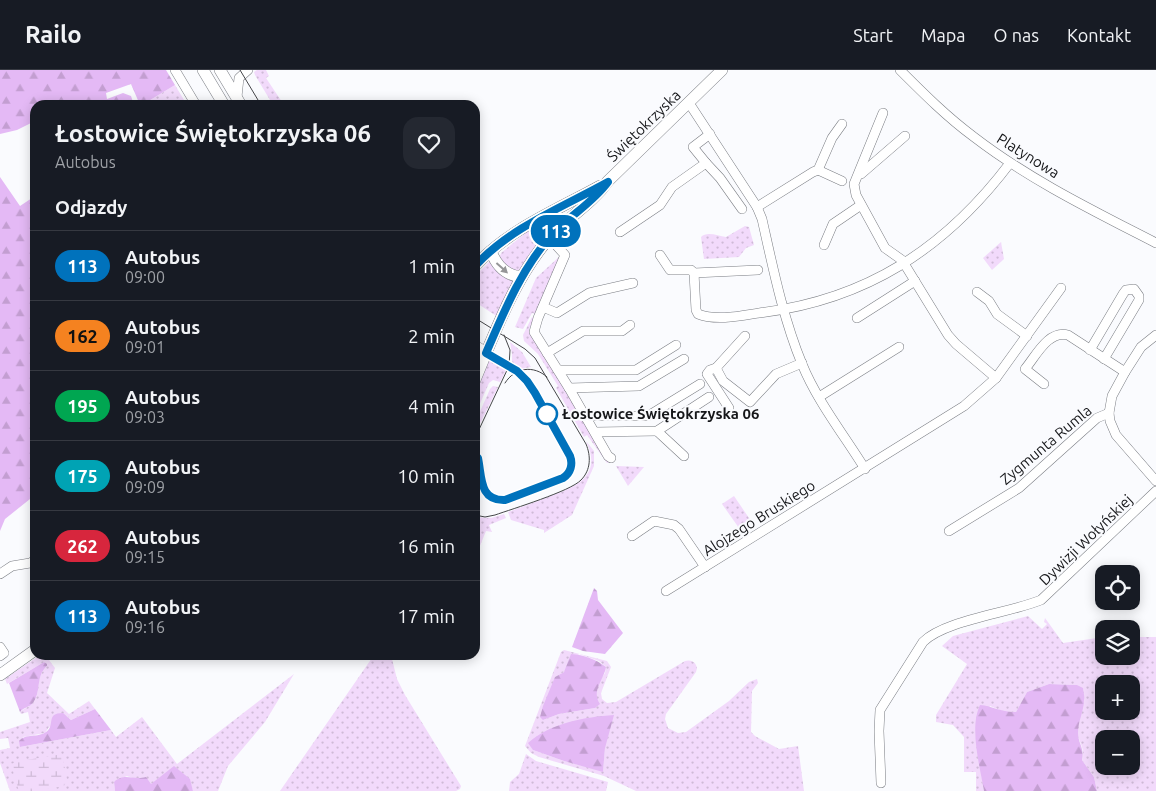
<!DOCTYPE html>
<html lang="pl">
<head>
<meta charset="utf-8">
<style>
  body { margin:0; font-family:Ubuntu,sans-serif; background:#242831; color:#f1f3f6; height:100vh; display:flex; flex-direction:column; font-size:19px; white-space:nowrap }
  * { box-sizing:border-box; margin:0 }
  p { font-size:16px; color:#9ea1a6 }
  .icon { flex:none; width:28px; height:28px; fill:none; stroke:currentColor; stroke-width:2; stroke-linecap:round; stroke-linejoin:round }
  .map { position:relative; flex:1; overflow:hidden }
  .side { position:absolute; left:30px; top:30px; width:450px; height:560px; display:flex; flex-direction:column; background:#171b24; border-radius:15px; box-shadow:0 2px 12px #0003 }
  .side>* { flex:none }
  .badge { padding:0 10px; border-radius:16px; font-size:18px; line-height:32px }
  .tools { position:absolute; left:1095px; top:495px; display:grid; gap:10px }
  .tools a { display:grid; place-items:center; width:45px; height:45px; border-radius:10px; background:#171b24; box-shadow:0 2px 12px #0003; font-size:25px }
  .map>.badge { position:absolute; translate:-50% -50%; box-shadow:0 0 0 2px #fff }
  h2 { padding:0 25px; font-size:19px; line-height:45px }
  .round { display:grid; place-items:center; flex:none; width:52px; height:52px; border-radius:15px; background:#242831 }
  .headline { display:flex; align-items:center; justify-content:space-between; height:85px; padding:0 25px }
  h1 { font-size:24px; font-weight:700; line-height:38px }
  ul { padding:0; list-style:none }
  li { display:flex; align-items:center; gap:15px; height:70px; padding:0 25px; border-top:1px solid #363941 }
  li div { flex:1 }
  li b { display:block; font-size:19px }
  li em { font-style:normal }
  li .badge { min-width:55px; font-weight:700; text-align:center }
  header { display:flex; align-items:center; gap:30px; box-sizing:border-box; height:70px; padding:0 25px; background:#171b24; border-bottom:1px solid #363941 }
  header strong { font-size:24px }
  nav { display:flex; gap:28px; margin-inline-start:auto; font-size:18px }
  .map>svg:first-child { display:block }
  .grass { fill:url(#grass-dots); fill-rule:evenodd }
  .forest { fill:url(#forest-firs) }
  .wetland { fill:url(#wetland-marsh) }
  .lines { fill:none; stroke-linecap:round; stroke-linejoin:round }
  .minor-casing { stroke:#7a7d83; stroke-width:10 }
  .major-casing { stroke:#7a7d83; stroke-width:12 }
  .minor { stroke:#fff; stroke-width:9 }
  .major { stroke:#fff; stroke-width:11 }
  .tram { stroke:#46474a; stroke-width:1 }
  .oneway { fill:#969698 }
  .line-casing { stroke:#fff; stroke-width:11 }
  .line { stroke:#0072bc; stroke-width:8 }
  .stop-dot { fill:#fff; stroke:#0072bc; stroke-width:2.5 }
  .labels { text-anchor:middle; stroke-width:4; stroke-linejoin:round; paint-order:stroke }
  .street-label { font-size:15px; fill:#151619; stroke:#fafbfe }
  .stop-label { font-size:15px; font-weight:bold; fill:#151619; stroke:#fafbfe; text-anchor:start }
</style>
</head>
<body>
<header>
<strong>Railo</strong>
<nav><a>Start</a><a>Mapa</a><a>O nas</a><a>Kontakt</a></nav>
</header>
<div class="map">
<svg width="1156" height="721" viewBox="0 0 1156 721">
  <defs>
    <pattern id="grass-dots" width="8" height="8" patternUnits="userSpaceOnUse" patternTransform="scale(1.25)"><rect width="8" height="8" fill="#f2dafb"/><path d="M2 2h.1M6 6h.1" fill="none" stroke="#cfbad7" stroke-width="1.8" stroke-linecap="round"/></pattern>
    <pattern id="forest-firs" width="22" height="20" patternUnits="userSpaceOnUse" patternTransform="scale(1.25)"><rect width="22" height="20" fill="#e4b9f5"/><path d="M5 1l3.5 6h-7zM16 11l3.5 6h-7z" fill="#c39ed1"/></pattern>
    <pattern id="wetland-marsh" width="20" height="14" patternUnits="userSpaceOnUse" patternTransform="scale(1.25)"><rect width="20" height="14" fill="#f2dafb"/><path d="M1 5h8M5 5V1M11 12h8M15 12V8" fill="none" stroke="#cfbad7"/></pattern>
  </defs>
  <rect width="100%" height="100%" fill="#fafbfe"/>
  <g class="grass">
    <path d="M257,0h9l3,6 -3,2 18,27h-11l-18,-30 -1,-3z"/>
    <path d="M175,15l12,20h-45z"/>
    <path d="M745,156l4,1 5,18 -8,3 -7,9 -35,2 -3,-22c6,-6 17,-1 25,0z"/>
    <path d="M533,157l3,1 9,9 -24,32 -7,3 -15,-13 2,-6z"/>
    <path d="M1001,172l3,17 -12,11 -9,-12z"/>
    <path d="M560,186v2l-24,56 -4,-1 -9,16 -8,-2 21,-49z"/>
    <path d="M491,190l23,20 -16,37 -23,-15v-26z"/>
    <path d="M532,247l2,1 -5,12 80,132 -2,1 -20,-28 -3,2 -28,-49 2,-2 -20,-32 -14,-13 -1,-6z"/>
    <path d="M510,272l12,10 9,15 -11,2 -8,-6v-9z"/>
    <path d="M488,289l19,10 -7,13 -7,-2 -4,3 -14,32v-26z"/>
    <path d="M493,316l5,1 -23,47v-11l15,-34z"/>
    <path d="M586,371l8,10v15l-13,29 -9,20 -28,18v-3l-33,-10 -3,-8c14,-5 27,-10 40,-15 28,-10 55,-21 38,-56z"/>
    <path d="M616,396l28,1 -16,19z"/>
    <path d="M734,426l17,25 -12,7 -17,-24z"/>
    <path d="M504,444l2,4 -17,7 3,7 -6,-1 -11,27v-41l16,1z"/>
    <path d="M1028,546l14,13 5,-5 -3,-2 1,-4 18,25 41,-6v19h27v-19h25v154h-59l-3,-14 -12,-17c3,-10 -1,-14 -4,-24 -2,-11 3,-25 6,-36l-7,-15 -28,-1 -22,8 -11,20 -9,1 -17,-7 -13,39 7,46h-8v-19h-12v-35l-11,-12 -17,-3v-7l31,-51 -25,-18 11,-10zM1104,614h27v27h-27zM1104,669h27v27h-27z"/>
    <path d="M564,580l43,11 4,6 -10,26 1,6 5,4 9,-1 69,-41c6,-2 11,1 12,7l-1,4 -30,42 -1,5 3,9 10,5 8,-1 43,-31 20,-19 8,-3 1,4 -6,8 -1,41 4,4 24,13 19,-3 6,45h-168l-32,-15 -65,-19 -8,-4 -6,-7 36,-94zM579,584l20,7 7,6 -1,6 -8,12 -2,23 -36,6 -16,6 12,-43 9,-5zM605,678l-2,23 -39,-10 -31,-11z"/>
    <path d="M40,585h9v5l6,8 -8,25 22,21 20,-13 6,8 -24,11 -4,-4 -18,11 -4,6 -22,4 -3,10 91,-17 5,7 26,-20 35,47 117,-90 -29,48 -37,44 -10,25h-25l-4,-12 -38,5 -24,-8 -13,6 1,9h-105l-10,-28v-13l10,-2 -2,-10 -8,1v-7l30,-10 -2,-10 -7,2 -1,-2c4,-4 10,-5 13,-9 9,-11 1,-25 14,-37l-3,-4 -37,22 -2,-5z"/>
    <path d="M374,585h17l6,24 8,16 56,91 -1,3 -4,2h-176z"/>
    <path d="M526,684l10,7 72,21 -2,9h-97l1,-9 9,-8z"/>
  </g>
  <g class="forest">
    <path d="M0,0h166l9,15 -33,20h-2l-9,-21 -25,9 1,6 16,-6 8,3 3,9h-49l-1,-4 -10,4h-39v16l-18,9 -17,4z"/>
    <path d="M0,107l20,29 15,-10v299l-30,24 -5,12z"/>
    <path d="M594,518l3,3 1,9 25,33 -18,21 -22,-3 -11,-4z"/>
    <path d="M571,584c13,1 25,5 35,13 -2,13 -15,23 -6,37l-5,4 -36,6 -16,6 -3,-3 3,-11 12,-29 9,-5z"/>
    <path d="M44,592l3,2v2c-12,11 -5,25 -14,37 -3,4 -9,4 -13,9l-11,-29z"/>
    <path d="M1049,614l28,1 6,3c0,3 2,8 1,12 0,11 -6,21 -6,33 0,10 7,16 4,27l12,17 3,14h-113c-4,-24 -15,-63 -4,-86 13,1 23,8 36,7l11,-20z"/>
    <path d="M95,639l16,21 -91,17 -1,-6c7,-8 19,-3 27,-9 10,-7 -1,-19 17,-19l8,7z"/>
    <path d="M614,645l-9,33 -2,24 -39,-11 -31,-11 -5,-7c22,-20 57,-26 86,-28z"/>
    <path d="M174,696l16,13 3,12h-78l-1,-9c11,-10 19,-1 32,-5l5,7z"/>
  </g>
  <path class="wetland" d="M57,685l6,3 4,22 -3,6 -28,5h-16l-2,-3 -7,-24 9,-3z"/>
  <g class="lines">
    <g class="minor-casing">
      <g id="minor">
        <path d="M175,0l21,35"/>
        <path d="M900,0c24,24 47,47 74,67 56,43 120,74 182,106"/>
        <path d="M237,27l2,-19 9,-8"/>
        <path d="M689,33l68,104 5,12c11,49 21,99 40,145 15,37 42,71 63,105"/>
        <path d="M883,43l-29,71 2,11 29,53 17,12 46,75 8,9 40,34"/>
        <path d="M706,93l14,15 22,31"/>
        <path d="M818,100l24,11"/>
        <path d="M861,104l44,-38"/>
        <path d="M757,137l56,-35 5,-2 14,-32 10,-14"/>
        <path d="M534,151l31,34 -27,63 -4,14 35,56 39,68 3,2"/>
        <path d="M620,162l40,-27 12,-18 34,-24 -13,-16 17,-13"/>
        <path d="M824,175l9,-21 28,-19"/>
        <path d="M660,185l10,15h21l3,3 64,-3"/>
        <path d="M694,203l2,37 2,4c18,7 42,2 61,-1 107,-13 186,-64 251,-150"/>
        <path d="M977,222l12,9 8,13 30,22"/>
        <path d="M543,237l14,6 32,-20 44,-10"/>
        <path d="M857,248l58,-37"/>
        <path d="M1156,265l-15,12 -16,25 -13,24 -3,17 1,8 6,14 40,46"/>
        <path d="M1090,280l33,-56 3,-4 8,-1 5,7v4l-35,59"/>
        <path d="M547,283l36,-22h39l8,-6"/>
        <path d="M716,298l7,13 27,21 26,-28 26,-11"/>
        <path d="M558,300h78l40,-25"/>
        <path d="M1044,314l-19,-15c11,-13 23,-39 43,-34l57,37"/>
        <path d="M569,318l70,-2 45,-27"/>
        <path d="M819,327l80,-50"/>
        <path d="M729,338l-22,-34 3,-4 6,-2 29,-32"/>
        <path d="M585,346h63l52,-32"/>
        <path d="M657,361l27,25"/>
        <path d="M595,362l62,-1 52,-34"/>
        <path d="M949,461l70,-43 78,-70 12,-5"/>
        <path d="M632,466l22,-15 20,4 5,4 26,38"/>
        <path d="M0,504l12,-8 18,-3 5,-3"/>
        <path d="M666,521l298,-185 32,-28 65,-90"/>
        <path d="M0,577l4,6 -4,3"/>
        <path d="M881,713l-2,-52 1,-21 43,-68c22,-22 87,-29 118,-42l115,-109"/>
      </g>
    </g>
    <g class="major-casing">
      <g id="major">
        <path d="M203,0l21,35"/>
        <path d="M220,0l21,35"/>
        <path d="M491,181c5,14 14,24 30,26"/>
        <path d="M475,196c34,-37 82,-56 125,-80"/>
        <path d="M475,276l11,7"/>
        <path d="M475,310c21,-50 39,-101 75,-143 18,-20 42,-33 58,-56l114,-111"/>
        <path d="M0,605l35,-25"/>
      </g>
    </g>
    <use href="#minor" class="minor"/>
    <use href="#major" class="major"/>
    <g class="tram">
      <path d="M240,0l21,35"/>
      <path d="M475,248l50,31 10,9 51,86c5,12 5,26 -5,36 -10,11 -69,29 -86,35l-10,2 -10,-2"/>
      <path d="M505,313c10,-16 29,-18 42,-6"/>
      <path d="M475,368l34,-72 1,-16 -6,-15"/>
    </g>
  </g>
  <defs><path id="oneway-solid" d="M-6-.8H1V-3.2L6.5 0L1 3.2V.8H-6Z" transform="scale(1.25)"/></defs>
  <use class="oneway" href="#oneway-solid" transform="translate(502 198) rotate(42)"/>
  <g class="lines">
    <g class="line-casing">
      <path id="line" d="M475,196c36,-39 88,-59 133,-84 -16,22 -41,35 -59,56 -29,34 -45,74 -63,115l31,18 10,10 8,12 35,63c3,8 1,17 -7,22l-58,22c-26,1 -23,-23 -27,-42l-3,-3"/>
    </g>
    <use href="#line" class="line"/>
  </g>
  <circle class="stop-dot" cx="547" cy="344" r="10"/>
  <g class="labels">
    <g class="street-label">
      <text transform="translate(644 56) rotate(-44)" y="5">Świętokrzyska</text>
      <text transform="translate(1028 86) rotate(32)" y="5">Platynowa</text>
      <text transform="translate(1046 375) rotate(-40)" y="5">Zygmunta Rumla</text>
      <text transform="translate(759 448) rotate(-32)" y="5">Alojzego Bruskiego</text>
      <text transform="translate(1086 470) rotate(-44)" y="5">Dywizji Wołyńskiej</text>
    </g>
    <g class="stop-label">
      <text x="562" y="349">Łostowice Świętokrzyska 06</text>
    </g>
  </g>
</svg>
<div class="tools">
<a><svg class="icon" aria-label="locate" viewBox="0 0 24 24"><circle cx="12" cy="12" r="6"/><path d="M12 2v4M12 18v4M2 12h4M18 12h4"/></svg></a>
<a><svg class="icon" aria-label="layers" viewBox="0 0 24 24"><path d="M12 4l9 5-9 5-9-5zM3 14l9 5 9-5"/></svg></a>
<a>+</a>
<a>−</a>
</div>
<b class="badge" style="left:556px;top:161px;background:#0072bc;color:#fff">113</b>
<section class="side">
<div class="headline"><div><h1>Łostowice Świętokrzyska 06</h1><p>Autobus</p></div><a class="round"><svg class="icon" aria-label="heart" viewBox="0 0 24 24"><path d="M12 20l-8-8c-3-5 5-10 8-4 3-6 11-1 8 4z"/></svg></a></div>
<h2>Odjazdy</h2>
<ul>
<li><span class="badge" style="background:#0072bc;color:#fff">113</span><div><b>Autobus</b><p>09:00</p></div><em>1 min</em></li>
<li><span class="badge" style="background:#f58220;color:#111">162</span><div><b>Autobus</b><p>09:01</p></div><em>2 min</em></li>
<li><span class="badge" style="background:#00a651;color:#fff">195</span><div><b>Autobus</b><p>09:03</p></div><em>4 min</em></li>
<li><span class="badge" style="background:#00a3b4;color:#fff">175</span><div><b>Autobus</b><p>09:09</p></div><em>10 min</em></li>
<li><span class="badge" style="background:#d7263d;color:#fff">262</span><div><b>Autobus</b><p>09:15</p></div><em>16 min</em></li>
<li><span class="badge" style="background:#0072bc;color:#fff">113</span><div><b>Autobus</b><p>09:16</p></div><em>17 min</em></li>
</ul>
</section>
</div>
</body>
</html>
